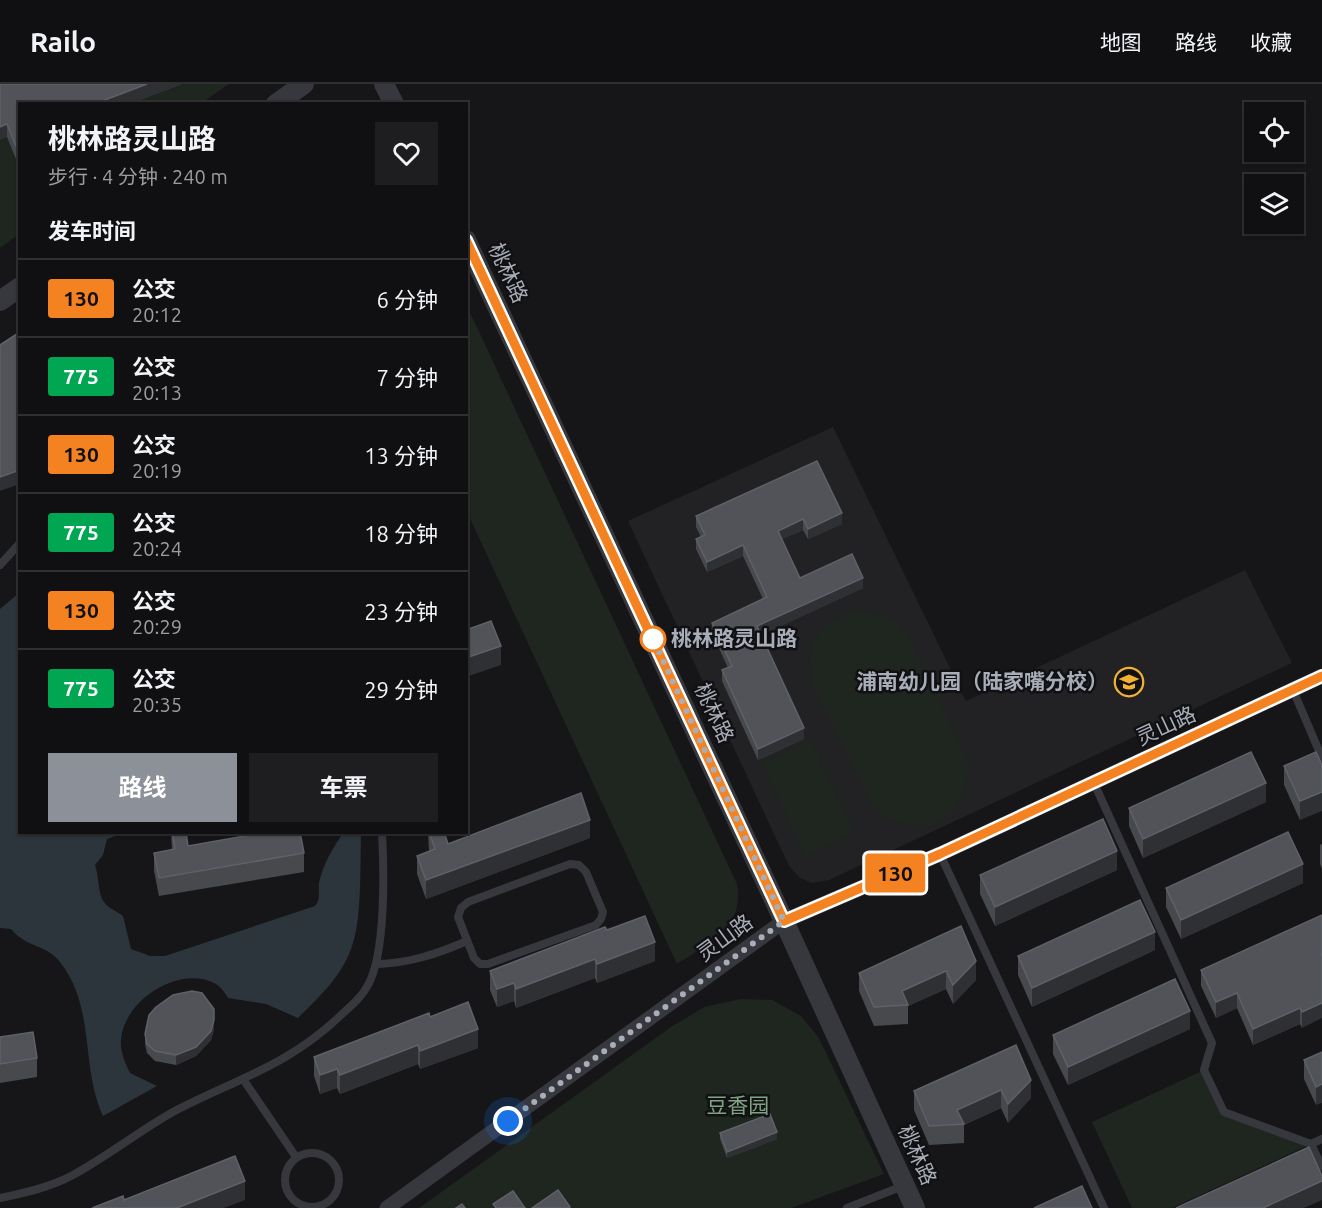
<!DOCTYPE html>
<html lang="zh">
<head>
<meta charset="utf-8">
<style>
  body { margin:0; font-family:Ubuntu,"Noto Sans SC",sans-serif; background:#1e1e20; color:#f1f3f6; height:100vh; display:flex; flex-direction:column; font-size:22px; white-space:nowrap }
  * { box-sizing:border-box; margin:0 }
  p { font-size:20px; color:#9c9d9f }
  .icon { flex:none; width:33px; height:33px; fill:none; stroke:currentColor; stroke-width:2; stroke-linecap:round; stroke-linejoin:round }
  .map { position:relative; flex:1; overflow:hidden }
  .drawer { position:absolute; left:18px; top:18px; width:450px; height:732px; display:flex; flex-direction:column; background:#101012; border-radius:0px; box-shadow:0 2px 4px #0004,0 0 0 2px #303032 }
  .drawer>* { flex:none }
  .badge { padding:0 12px; border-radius:4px; font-size:21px; line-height:39px }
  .buttons { position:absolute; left:1244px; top:18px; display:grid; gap:12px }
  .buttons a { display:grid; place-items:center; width:60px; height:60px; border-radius:0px; background:#101012; box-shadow:0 2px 4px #0004,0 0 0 2px #303032; font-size:30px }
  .you { position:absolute; width:30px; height:30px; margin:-15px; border:4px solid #fff; border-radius:50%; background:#1a73e8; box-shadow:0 0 0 9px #1a73e833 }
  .map>.badge { position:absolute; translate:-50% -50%; box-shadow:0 0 0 3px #fff }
  h2 { padding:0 30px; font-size:22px; line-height:54px }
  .round { display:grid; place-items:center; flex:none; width:63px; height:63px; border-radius:0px; background:#1e1e20 }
  .headline { display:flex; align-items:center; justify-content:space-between; height:102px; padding:0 30px }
  h1 { font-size:28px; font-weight:700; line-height:45px }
  .primary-button { display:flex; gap:12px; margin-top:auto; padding:12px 30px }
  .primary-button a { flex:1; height:69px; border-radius:0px; background:#8c9099; color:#fff; font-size:24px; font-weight:700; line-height:69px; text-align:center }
  .primary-button a+a { background:#1e1e20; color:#f1f3f6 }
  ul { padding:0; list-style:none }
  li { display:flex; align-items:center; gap:18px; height:78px; padding:0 30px; border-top:2px solid #303032 }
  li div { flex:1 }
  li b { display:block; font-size:22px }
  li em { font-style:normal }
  li .badge { min-width:66px; font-weight:700; text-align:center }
  header { display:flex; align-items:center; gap:36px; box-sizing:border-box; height:84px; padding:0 30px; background:#101012; border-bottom:2px solid #303032 }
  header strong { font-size:28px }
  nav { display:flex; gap:33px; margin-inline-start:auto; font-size:21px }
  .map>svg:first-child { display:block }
  .built { fill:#222225 }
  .green { fill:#1e261f }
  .water { fill:#2c353c }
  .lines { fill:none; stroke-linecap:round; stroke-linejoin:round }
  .service { stroke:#37383d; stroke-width:8 }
  .minor { stroke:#37383d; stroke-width:15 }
  .tertiary { stroke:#37383d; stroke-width:20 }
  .wall { fill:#47494d }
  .shaded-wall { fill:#2f3033 }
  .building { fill:#525359; stroke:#5f6168; stroke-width:1.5 }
  .line-casing { stroke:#fff; stroke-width:14 }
  .line { stroke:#f58220; stroke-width:9 }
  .walk { stroke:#a8adb8; stroke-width:6; stroke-dasharray:0 10.8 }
  .stop-dot { fill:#fff; stroke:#f58220; stroke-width:3 }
  .labels { text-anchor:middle; stroke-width:5; stroke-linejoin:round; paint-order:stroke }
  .street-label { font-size:21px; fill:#a8adb8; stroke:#111113 }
  .stop-label { font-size:21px; font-weight:bold; fill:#a8adb8; stroke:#111113; text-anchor:start }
  .poi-label { font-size:21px; font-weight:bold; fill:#a8adb8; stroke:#111113; text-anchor:end }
  .park-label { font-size:21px; fill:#7fa381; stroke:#111113 }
</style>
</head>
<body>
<header>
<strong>Railo</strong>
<nav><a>地图</a><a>路线</a><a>收藏</a></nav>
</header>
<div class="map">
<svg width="1322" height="1124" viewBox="0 0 1322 1124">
  <rect width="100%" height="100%" fill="#161618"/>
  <path class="built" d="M833,343l133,274 279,-131 47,93 -463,217 -17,3 -12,-5 -11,-12 -161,-345z"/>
  <g class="green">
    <path d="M0,0h229l-28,19 -181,1 -1,130 -19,14z"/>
    <path d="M467,222l270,578c8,44 -29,59 -60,80l-210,-452z"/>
    <path d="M859,526c19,2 32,7 46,20l63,130c4,58 -47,86 -93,49l-62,-124c-11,-40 6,-65 46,-75z"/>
    <path d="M811,656l44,93 -50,23 -43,-93z"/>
    <path d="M741,915l31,1 29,16 18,22 65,136 -93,34h-372l252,-181 33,-20z"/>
    <path d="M1204,986l20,42 87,32 -139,64h-40l-40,-86z"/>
  </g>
  <path class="water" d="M19,509l1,239 103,1 -16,6 -4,16 -8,10c4,11 3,30 9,37 5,7 13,9 19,14l8,33 19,7h15l150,-50c6,-7 3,-14 4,-23 4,-19 14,-35 24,-50l18,2c-1,31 1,87 -10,114 -10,28 -32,48 -53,69l-32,-14 -38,-6c-3,-5 -7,-11 -12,-14 -38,-21 -98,20 -95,62 1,10 5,19 9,27l27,13 -54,30c-23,-51 -7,-108 -43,-154 -15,-19 -32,-13 -49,-33l-11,-1v-319z"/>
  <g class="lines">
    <g class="service">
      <path d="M0,481l20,-22"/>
      <path d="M1293,606l29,68"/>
      <path d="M1094,699l118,260 -8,27 20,42 87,32 11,23"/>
      <path d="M940,770l164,354"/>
      <path d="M570,780l9,1 7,7 17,40 -2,7 -5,6 -108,39h-8l-6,-6 -16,-41 3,-9 7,-6z"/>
      <path d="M377,880c33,-1 60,-10 90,-23"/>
      <path d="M243,995l53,78"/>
      <path d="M1311,1060l11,-5"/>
      <circle cx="312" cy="1096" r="27"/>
      <path d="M0,1114c25,-5 51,-11 73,-23 35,-19 66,-44 100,-63 61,-32 117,-47 168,-97 10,-9 21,-18 27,-30 18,-32 16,-116 14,-153"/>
      <path d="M847,1124l56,-22"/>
    </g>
    <path class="minor" d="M387,1124l397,-287 156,-67 382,-178"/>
    <g class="tertiary">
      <path d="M384,0l10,20"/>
      <path d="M276,20l28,-20"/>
      <path d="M466,156l318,681 131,287"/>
      <path d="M0,217l20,-14"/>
    </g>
  </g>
  <g class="wall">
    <path d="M0,0h182l-53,20h-109v65l-13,-32z"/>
    <path d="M817,377l25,63 -34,15 -5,-9 -21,9 18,39 63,10 -102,47 43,104 -46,21 -36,-79v-11l6,-2 -16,-35v-10l51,-24 -20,-43 -36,16 -11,-23v-10l5,-2 -5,-10v-11z"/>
    <path d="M1322,681l-22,55 -16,-35v-19z"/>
    <path d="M1266,718l-123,56 -14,-32v-18z"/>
    <path d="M171,748h15l2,14 116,7v19l-145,24 -5,-25v-18l18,-3z"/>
    <path d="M428,748h16l4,12 142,-6 -164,61 -9,-25v-18l12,-5z"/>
    <path d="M1322,760v25l-2,-5v-19z"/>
    <path d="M1117,786l-122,56 -15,-32v-19z"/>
    <path d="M1303,799l-122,56 -15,-32v-19z"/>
    <path d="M1322,831l-20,113 -2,-4 -47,21 -16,-37 -21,10 -15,-32v-16z"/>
    <path d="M961,842l15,54 -23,24 -7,-15 -38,17v18l-34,2 -15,-35v-18z"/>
    <path d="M607,846l48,31 -58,22 -2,-5 -79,30 -2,-7 -17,6 -7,-17v-19z"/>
    <path d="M1155,866l-123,57 -14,-32v-19z"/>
    <path d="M430,933l48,31 -58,21 -2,-5 -78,30 -3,-6 -17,6 -6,-18v-19z"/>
    <path d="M214,945l-3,11 -15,16 -20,9 -21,-4 -8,-8 -2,-9v-10z"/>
    <path d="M1190,945l-122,56 -15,-31v-19z"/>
    <path d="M0,953l37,21v19l-37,6z"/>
    <path d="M1016,961l15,53 -23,25 -7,-15 -37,17v18l-35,2 -15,-35v-19z"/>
    <path d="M1322,968l-6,53 -12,-26v-19z"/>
    <path d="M720,1049l57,6 -50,19 -7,-19z"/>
  </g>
  <g class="shaded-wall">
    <path d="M147,0h35l-53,20h-27v-3z"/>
    <path d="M7,40v13l-7,3v-13z"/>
    <path d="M20,386v14l-20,7v-14z"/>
    <path d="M842,429v11l-34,15v-10z"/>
    <path d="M803,435v11l-25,11v-10z"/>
    <path d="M743,461v11l-36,16v-10z"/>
    <path d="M863,494v10l-106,49v-11z"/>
    <path d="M501,562v19l-35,12v-19z"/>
    <path d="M804,644v11l-46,21v-11z"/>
    <path d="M1266,699v19l-123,56v-19z"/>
    <path d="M1322,708v19l-22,9v-19z"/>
    <path d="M590,736v18l-164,61v-19z"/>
    <path d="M1117,767v19l-122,56v-19z"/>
    <path d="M1303,780v19l-122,56v-19z"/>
    <path d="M1155,848v18l-123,57v-19z"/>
    <path d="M655,858v19l-58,22v-19z"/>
    <path d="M595,875v19l-79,30v-19z"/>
    <path d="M976,877v19l-23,24v-19z"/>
    <path d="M946,887v18l-38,17 -6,-15z"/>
    <path d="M514,899v18l-17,6v-18z"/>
    <path d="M1237,909v15l-21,10v-16z"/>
    <path d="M1322,919v15l-20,10v-16z"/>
    <path d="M1300,924v16l-47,21v-16z"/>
    <path d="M214,925v20l-3,11 -15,16 -20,9v-10z"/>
    <path d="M1190,927v18l-122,56v-18z"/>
    <path d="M478,945v19l-58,21v-18z"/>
    <path d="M418,961v19l-78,30v-19z"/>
    <path d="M337,985v19l-17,6v-19z"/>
    <path d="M1031,996v18l-23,25v-19z"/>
    <path d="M1322,1000v19l-6,2v-18z"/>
    <path d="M1001,1006v18l-37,17 -7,-15z"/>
    <path d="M777,1048v7l-50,19v-6z"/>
    <path d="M245,1097v19l-21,8h-47z"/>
    <path d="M1322,1097v19l-18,8h-41z"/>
  </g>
  <g class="building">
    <path d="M0,0h147l-45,17 1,3h-83v52l-13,-32 -7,3z"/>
    <path d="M20,248v75l-3,1 3,7v55l-20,7v-132z"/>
    <path d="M817,377l25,52 -34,16 -5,-10 -25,12 22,47 52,-24 11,24 -106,48 47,102 -46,21 -36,-79 10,-4 -20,-43 55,-26 -24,-52 -36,17 -11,-23 9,-4 -9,-19z"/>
    <path d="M491,537l10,25 -35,12v-28z"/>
    <path d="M1251,668l15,31 -123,56 -14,-31z"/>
    <path d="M1316,668l6,13v27l-22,9 -16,-35z"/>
    <path d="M581,709l9,27 -164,60 -9,-24 18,-7 -6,-17h15l4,12z"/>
    <path d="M1103,735l14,32 -122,56 -15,-32z"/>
    <path d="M172,748h14l2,14 80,-14h32l4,21 -145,25 -5,-25 21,-4z"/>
    <path d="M1288,748l15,32 -122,56 -15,-32z"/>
    <path d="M1140,816l15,32 -123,56 -14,-32z"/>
    <path d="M1322,831v39h-1l1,3v46l-20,9 -2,-4 -47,21 -16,-36 -21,9 -15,-32z"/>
    <path d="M645,832l10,26 -58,22 -2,-5 -79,30 -2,-6 -17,6 -7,-18 115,-44 2,3z"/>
    <path d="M961,842l15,35 -23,24 -7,-14 -44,20 6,14 -34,2 -15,-34z"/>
    <path d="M1175,895l15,32 -122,56 -15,-32z"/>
    <path d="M192,907l10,2 12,16v11l-3,11 -15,16 -20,8 -21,-4 -8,-7 -2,-10 4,-19 7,-8 17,-12z"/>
    <path d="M468,918l10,27 -58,22 -2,-6 -78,30 -3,-6 -17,6 -6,-18 115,-44 1,4z"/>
    <path d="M33,948l4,26 -37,6v-27z"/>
    <path d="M1016,961l15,35 -23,24 -7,-14 -44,20 7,14 -35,2 -15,-35z"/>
    <path d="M1322,968v32l-6,3 -12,-27z"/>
    <path d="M770,1030l7,18 -50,20 -7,-19z"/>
    <path d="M1309,1063l13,29v5l-59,27h-87z"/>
    <path d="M235,1072l10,25 -68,27h-85l31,-12 1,4z"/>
    <path d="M1082,1102l10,22h-58z"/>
    <path d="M558,1106l12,17 -1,1h-37z"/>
    <path d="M513,1107l12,17h-29l-3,-4z"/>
    <path d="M462,1120l3,4h-9z"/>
  </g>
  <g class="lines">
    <g class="line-casing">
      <path id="line" d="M466,156l318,681 156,-67 382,-178"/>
    </g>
    <use href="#line" class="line"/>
    <path class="walk" d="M508,1037l276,-200 -131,-282"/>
  </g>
  <defs>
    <g id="school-ring" transform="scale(1.5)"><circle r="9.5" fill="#111113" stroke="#f2b134" stroke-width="1.5"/><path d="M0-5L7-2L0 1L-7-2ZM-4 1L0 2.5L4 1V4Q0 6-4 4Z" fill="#f2b134"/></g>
  </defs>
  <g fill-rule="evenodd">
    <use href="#school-ring" x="1129" y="598"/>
  </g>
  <circle class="stop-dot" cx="653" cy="555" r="12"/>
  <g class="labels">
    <g class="street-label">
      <text transform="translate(508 189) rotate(65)" y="7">桃林路</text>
      <text transform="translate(714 629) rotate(65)" y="7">桃林路</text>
      <text transform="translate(1166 642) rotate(-25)" y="7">灵山路</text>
      <text transform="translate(725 854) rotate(-36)" y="7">灵山路</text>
      <text transform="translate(917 1071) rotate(66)" y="7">桃林路</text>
    </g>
    <g class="stop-label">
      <text x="671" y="562">桃林路灵山路</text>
    </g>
    <g class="poi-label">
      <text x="1108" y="605">浦南幼儿园（陆家嘴分校）</text>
    </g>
    <g class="park-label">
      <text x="738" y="1029">豆香园</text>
    </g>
  </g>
</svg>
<div class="buttons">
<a><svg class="icon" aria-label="locate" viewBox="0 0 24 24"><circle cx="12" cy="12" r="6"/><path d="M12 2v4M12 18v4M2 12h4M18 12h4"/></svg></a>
<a><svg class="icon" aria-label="layers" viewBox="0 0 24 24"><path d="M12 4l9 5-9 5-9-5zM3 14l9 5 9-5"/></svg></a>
</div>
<div class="you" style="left:508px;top:1037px"></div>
<b class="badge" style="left:895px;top:789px;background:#f58220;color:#111">130</b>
<section class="drawer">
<div class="headline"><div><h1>桃林路灵山路</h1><p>步行 · 4 分钟 · 240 m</p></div><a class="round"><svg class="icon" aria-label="heart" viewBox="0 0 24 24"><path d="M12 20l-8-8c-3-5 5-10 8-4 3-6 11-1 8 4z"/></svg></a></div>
<h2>发车时间</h2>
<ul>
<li><span class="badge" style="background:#f58220;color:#111">130</span><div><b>公交</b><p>20:12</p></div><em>6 分钟</em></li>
<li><span class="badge" style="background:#00a651;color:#fff">775</span><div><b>公交</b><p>20:13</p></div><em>7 分钟</em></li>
<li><span class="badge" style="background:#f58220;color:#111">130</span><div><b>公交</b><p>20:19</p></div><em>13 分钟</em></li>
<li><span class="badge" style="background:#00a651;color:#fff">775</span><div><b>公交</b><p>20:24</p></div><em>18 分钟</em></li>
<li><span class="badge" style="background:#f58220;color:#111">130</span><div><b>公交</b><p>20:29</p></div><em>23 分钟</em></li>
<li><span class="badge" style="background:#00a651;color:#fff">775</span><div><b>公交</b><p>20:35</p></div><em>29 分钟</em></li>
</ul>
<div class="primary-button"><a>路线</a><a>车票</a></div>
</section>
</div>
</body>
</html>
